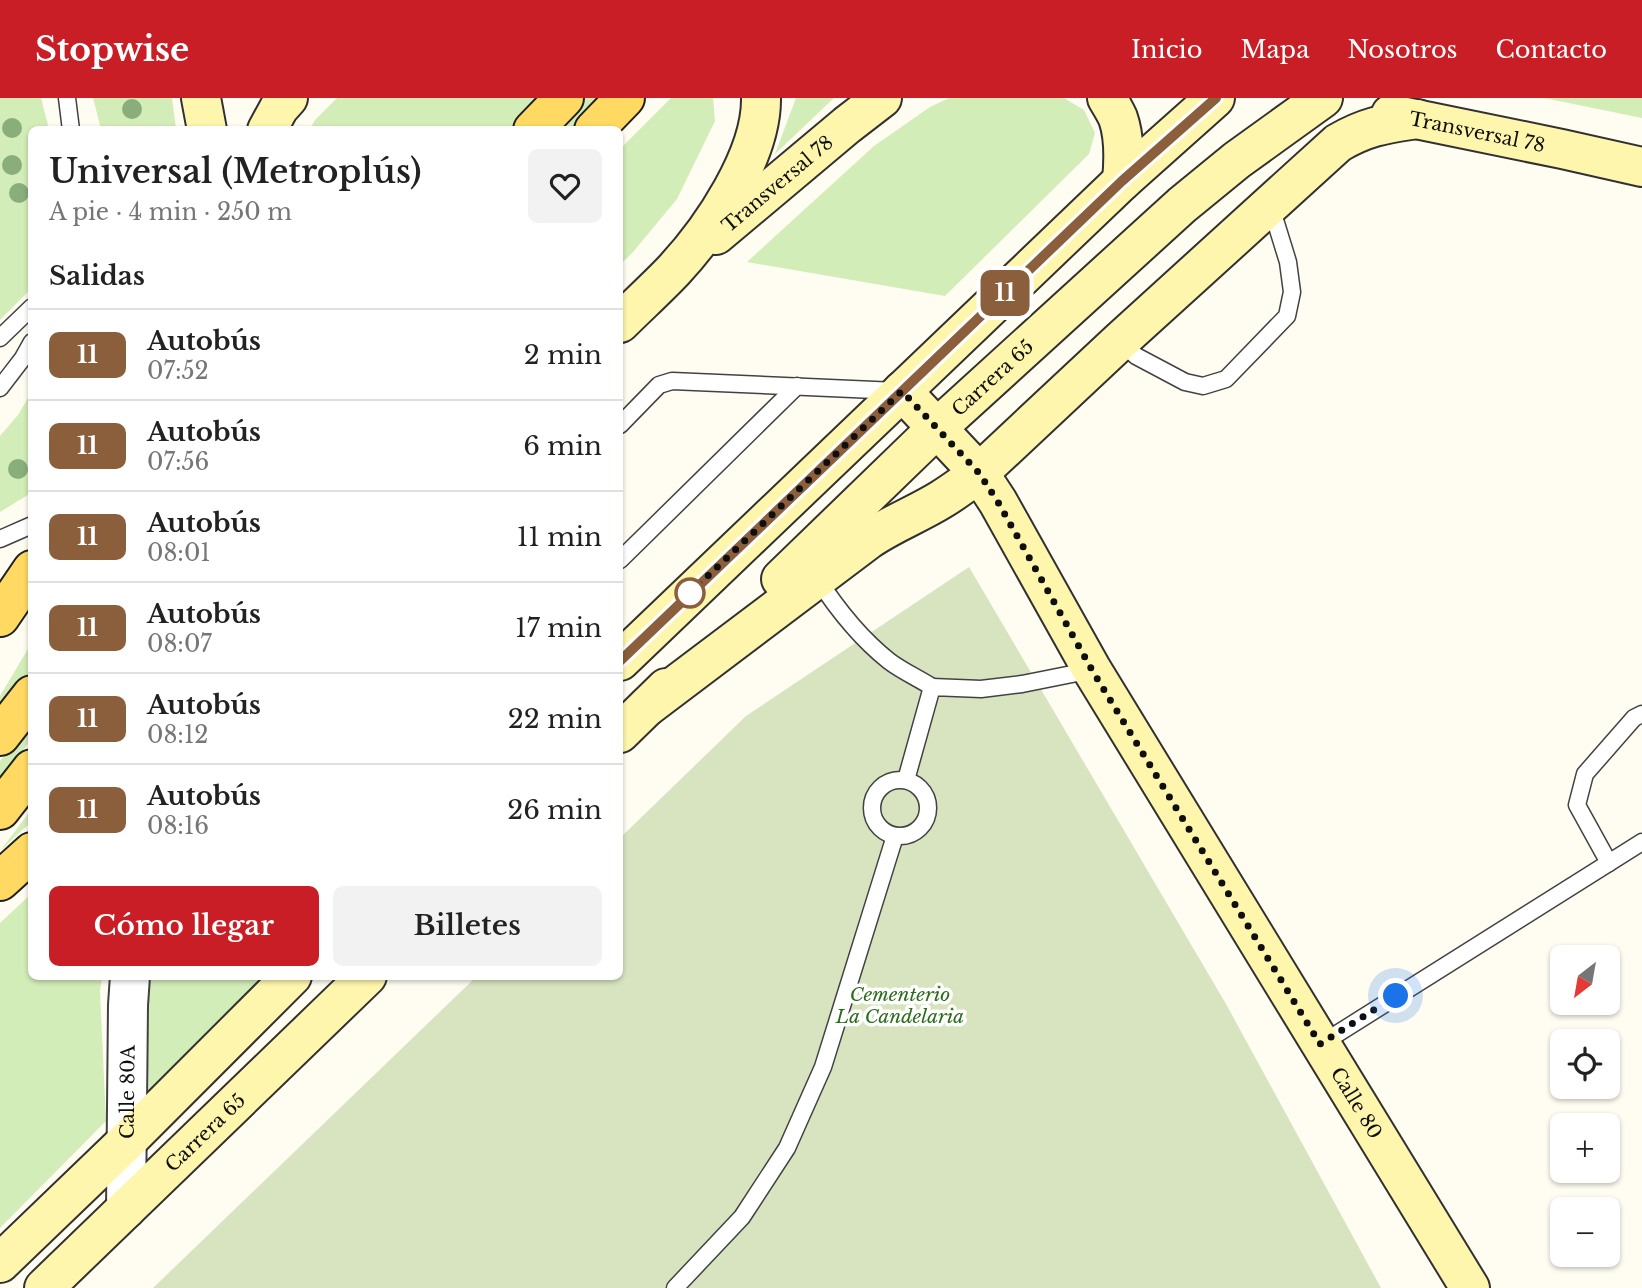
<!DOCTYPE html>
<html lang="es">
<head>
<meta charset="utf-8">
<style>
  body { margin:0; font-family:"Libre Baskerville",serif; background:#f2f2f2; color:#222; height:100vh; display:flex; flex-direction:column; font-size:26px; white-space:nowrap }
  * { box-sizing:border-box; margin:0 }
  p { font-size:23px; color:#767676 }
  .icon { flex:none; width:38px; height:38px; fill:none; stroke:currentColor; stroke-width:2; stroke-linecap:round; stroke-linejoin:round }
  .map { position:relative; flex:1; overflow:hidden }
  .drawer { position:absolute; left:28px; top:28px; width:595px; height:854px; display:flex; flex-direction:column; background:#fff; border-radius:10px; box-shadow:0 2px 5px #0004 }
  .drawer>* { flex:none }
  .badge { padding:0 14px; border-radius:10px; font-size:24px; line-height:46px }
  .needle { width:46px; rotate:211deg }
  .controls { position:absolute; left:1550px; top:847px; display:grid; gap:14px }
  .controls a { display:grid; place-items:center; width:70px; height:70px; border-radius:10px; background:#fff; box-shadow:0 2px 5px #0004; font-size:35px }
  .you { position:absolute; width:35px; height:35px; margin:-18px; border:5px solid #fff; border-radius:50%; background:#1a73e8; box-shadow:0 0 0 10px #1a73e833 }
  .map>.badge { position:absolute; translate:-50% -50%; box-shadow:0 0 0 4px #fff }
  h2 { padding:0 21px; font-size:26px; line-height:63px }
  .round { display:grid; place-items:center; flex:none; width:74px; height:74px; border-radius:10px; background:#f2f2f2 }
  .head { display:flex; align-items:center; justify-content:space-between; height:119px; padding:0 21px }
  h1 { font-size:33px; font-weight:600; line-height:52px }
  .primary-button { display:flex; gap:14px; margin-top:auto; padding:14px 21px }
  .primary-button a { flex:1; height:80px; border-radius:10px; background:#c91e25; color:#fff; font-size:28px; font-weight:600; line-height:80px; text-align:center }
  .primary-button a+a { background:#f2f2f2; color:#222 }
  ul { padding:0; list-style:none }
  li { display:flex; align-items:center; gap:21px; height:91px; padding:0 21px; border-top:2px solid #e0e0e0 }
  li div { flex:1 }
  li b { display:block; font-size:26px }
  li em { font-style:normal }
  li .badge { min-width:77px; font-weight:700; text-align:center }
  header { display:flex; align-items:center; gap:42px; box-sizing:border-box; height:98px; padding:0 35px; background:#c91e25; color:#fff }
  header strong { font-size:33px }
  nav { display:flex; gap:38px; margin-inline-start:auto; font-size:24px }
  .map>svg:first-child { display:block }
  .green { fill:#d3edb8 }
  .cemetery { fill:#d8e4c0 }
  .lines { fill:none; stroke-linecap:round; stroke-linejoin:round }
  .service-casing { stroke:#424242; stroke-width:19 }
  .tertiary-casing { stroke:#424242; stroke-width:42 }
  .secondary-casing { stroke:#313131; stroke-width:42 }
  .primary-casing { stroke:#202020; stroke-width:42 }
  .service { stroke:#fff; stroke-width:16 }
  .tertiary { stroke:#fff; stroke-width:38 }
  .secondary { stroke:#fff6ad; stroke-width:38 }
  .primary { stroke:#ffd962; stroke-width:38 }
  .tree { fill:#8aad7c }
  .line-casing { stroke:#fff; stroke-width:16 }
  .line { stroke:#8b5e3c; stroke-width:10 }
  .walk { stroke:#0f0f0f; stroke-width:7; stroke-dasharray:0 12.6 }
  .stop-dot { fill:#fff; stroke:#8b5e3c; stroke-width:3.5 }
  .labels { text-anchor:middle; stroke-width:7; stroke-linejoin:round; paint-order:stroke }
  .street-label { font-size:19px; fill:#0f0f0f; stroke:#fff }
  .park-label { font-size:19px; font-style:italic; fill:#2b6c1b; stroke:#fff }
</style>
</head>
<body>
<header>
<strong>Stopwise</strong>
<nav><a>Inicio</a><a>Mapa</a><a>Nosotros</a><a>Contacto</a></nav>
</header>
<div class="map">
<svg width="1642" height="1190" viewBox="0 0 1642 1190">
  <rect width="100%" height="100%" fill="#fffcf2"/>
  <g class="green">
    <path d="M0,0h41l8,31 -17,1 -1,159 -31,31z"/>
    <path d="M93,0h79l4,31h-75z"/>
    <path d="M337,0h208l-31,31 -205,1 6,-10z"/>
    <path d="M585,0h19l-32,31 -19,1z"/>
    <path d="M671,0h42l2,23 -38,78 -44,53 -13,13v-116z"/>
    <path d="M796,0h38l-59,56z"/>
    <path d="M949,0h115l20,12 11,23 -6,21 -144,142 -198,-34 127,-116 56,-39z"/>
    <path d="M1544,0h98v20z"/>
    <path d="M31,295v100l-31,19v-76l18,-21z"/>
    <path d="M31,546v26l-31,42v-16z"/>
    <path d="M31,621v20l-31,44v-22z"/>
    <path d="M31,712v12l-31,29z"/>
    <path d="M31,796l1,82 70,1 -2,14 6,130 -106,107v-305z"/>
    <path d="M149,879h114l-114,119 -2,-55z"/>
  </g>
  <path class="cemetery" d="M969,469l257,437 155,284h-1228l323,-311 144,-1v-138l126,-122z"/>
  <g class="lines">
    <g class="service-casing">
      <g id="service">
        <path d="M67,0l4,32"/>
        <path d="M0,240l32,-31"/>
        <path d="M1120,243l16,15 49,26 18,4 23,-7 61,-63 5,-24 -4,-30 -12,-39 -8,-16"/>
        <path d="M0,290l23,-30 9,-16"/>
        <path d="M620,327l39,-40 13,-4 225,10"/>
        <path d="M0,441l32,-14"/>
        <path d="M620,462l177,-174"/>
        <path d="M817,480c20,31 43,60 72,83 13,10 29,17 43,26"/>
        <circle cx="900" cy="710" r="28"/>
        <path d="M906,682l26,-93 49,2 41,-5 70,-14"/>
        <path d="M1609,765l-32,-58 8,-31 49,-56 8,-4"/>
        <path d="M1321,946l321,-202"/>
        <path d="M675,1190l67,-71 45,-69 36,-81 72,-231"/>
      </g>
    </g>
    <g class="tertiary-casing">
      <g id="tertiary">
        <path id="s1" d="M126,1111l2,-204 2,-29"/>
      </g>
    </g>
    <g class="secondary-casing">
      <g id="secondary">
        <path d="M201,0l6,32"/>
        <path d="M1107,0c4,7 8,13 11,20 7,20 6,42 4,63"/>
        <path id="s2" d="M1391,16l171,35 80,18"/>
        <path d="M267,32l12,-22 9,-10"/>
        <path id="s3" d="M716,137l131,-110 35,-27"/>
        <path d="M620,225c18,-18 37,-35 54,-53 38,-41 88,-115 87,-172"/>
        <path id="s4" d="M902,293l77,82 19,29 94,168 378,618"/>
        <path id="s5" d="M781,481l156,-151 245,-223 55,-45 86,-62"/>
        <path d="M620,563l502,-480 93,-83"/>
        <path d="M648,608l220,-166c23,-16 50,-26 74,-41 13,-8 25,-17 37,-26l141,-132 218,-198c29,-17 47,-19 79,-24"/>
        <path d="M620,635l46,-45"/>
        <path d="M0,1165l127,-122 165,-165"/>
        <path id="s6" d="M44,1190l323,-312"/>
      </g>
    </g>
    <g class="primary-casing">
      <g id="primary">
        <path d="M533,32l31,-32"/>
        <path d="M594,32l31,-32"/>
        <path d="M0,519l32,-47"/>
        <path d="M0,638l32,-41"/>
        <path d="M0,712l32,-41"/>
        <path d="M0,783l32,-29"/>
      </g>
    </g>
    <use href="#service" class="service"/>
    <use href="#tertiary" class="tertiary"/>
    <use href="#secondary" class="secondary"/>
    <use href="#primary" class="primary"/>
  </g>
  <g class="tree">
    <circle cx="132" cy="11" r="10"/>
    <circle cx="12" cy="30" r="10"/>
    <circle cx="12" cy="67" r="10"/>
    <circle cx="19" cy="95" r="10"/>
    <circle cx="18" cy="371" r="10"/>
  </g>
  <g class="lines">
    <g class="line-casing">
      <path id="line" d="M620,563l502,-480 94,-83"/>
    </g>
    <use href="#line" class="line"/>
    <path class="walk" d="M690,495l212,-202 77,82 19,29 94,168 228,374 76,-48"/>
  </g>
  <circle class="stop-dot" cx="690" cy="495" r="14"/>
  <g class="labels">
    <g class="street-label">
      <text dy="7" stroke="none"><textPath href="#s2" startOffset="88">Transversal 78</textPath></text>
      <text dy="7" stroke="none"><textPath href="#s3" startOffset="80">Transversal 78</textPath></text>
      <text dy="7" stroke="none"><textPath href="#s5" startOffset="292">Carrera 65</textPath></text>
      <text dy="7" stroke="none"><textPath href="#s1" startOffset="117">Calle 80A</textPath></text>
      <text dy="7" stroke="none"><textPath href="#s4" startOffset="847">Calle 80</textPath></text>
      <text dy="7" stroke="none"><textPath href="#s6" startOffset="224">Carrera 65</textPath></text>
    </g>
    <g class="park-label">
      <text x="900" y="903">Cementerio<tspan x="900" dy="22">La Candelaria</tspan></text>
    </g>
  </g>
</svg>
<div class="controls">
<a><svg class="needle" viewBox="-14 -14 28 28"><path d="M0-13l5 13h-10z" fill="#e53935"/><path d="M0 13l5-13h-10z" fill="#767676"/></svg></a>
<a><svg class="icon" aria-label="locate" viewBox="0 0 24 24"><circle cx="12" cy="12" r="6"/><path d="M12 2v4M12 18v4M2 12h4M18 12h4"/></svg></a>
<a>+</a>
<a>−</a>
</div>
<div class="you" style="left:1396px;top:898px"></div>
<b class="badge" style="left:1005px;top:195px;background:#8b5e3c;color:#fff">11</b>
<section class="drawer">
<div class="head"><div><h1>Universal (Metroplús)</h1><p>A pie · 4 min · 250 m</p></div><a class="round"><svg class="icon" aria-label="heart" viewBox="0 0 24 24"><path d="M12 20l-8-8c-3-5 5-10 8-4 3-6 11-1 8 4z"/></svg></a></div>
<h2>Salidas</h2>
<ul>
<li><span class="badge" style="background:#8b5e3c;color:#fff">11</span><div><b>Autobús</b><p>07:52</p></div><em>2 min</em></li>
<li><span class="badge" style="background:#8b5e3c;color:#fff">11</span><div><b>Autobús</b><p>07:56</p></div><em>6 min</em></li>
<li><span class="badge" style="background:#8b5e3c;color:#fff">11</span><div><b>Autobús</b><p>08:01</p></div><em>11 min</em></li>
<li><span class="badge" style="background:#8b5e3c;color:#fff">11</span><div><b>Autobús</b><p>08:07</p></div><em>17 min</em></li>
<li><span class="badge" style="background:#8b5e3c;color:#fff">11</span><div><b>Autobús</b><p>08:12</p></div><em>22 min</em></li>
<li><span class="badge" style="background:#8b5e3c;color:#fff">11</span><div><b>Autobús</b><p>08:16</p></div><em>26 min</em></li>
</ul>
<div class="primary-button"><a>Cómo llegar</a><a>Billetes</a></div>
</section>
</div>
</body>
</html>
